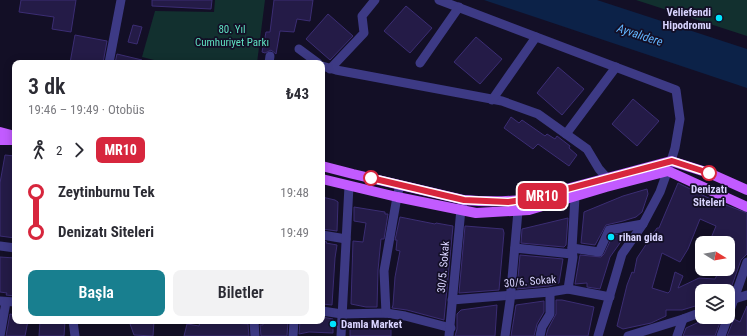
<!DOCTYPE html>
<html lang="tr">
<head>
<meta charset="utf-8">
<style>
  body { margin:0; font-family:"Roboto Condensed",sans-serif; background:#f2f2f3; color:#2b2b33; height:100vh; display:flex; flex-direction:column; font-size:15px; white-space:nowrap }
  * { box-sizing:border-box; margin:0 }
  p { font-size:13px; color:#7c7c81 }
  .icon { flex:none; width:22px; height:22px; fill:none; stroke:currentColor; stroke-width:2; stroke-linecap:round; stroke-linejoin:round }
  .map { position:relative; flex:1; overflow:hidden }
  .side { position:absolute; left:12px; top:60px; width:313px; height:264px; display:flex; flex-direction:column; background:#fff; border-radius:8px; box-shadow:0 2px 10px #0003 }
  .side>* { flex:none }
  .badge { padding:0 8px; border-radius:6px; font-size:14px; line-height:26px }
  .needle { width:26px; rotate:101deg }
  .fabs { position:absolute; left:695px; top:236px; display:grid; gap:8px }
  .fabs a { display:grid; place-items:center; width:40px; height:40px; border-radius:8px; background:#fff; box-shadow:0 2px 10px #0003; font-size:20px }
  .map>.badge { position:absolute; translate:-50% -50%; box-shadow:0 0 0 2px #fff }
  .legs { display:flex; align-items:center; gap:6px; height:44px; padding:0 16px; font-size:13px }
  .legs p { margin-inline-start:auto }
  .overview { display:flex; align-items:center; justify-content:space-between; height:68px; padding:0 16px }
  h1 { font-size:22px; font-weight:600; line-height:30px }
  .primary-button { display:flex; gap:8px; margin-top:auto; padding:8px 16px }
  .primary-button a { flex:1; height:46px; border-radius:8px; background:#187f8f; color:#fff; font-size:16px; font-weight:600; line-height:46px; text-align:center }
  .primary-button a+a { background:#f2f2f3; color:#2b2b33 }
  ul { padding:0 16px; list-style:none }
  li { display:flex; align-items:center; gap:14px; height:40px; font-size:15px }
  li i { display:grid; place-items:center; width:6px; height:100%; margin:0 5px; background:currentColor }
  li i::after { content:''; width:10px; height:10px; margin:-5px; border:3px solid; border-radius:50%; background:#fff }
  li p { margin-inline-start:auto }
  li:first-child i { background:linear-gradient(#0000 50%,currentColor 0) }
  li:last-child i { background:linear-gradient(currentColor 50%,#0000 0) }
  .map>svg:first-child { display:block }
  .green { fill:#12302f }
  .water { fill:#0c2248 }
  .building { fill:#241b47; stroke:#3b2d73; fill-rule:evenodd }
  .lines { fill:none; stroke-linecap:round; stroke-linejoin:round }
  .street { stroke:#3d3a85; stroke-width:9 }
  .primary { stroke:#c25bff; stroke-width:10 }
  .line-1-casing { stroke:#fff; stroke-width:9 }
  .line-1 { stroke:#d7263d; stroke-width:6 }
  .poi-dot { fill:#00e5ff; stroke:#130f26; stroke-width:1.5 }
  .stop-1-dot { fill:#fff; stroke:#d7263d; stroke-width:2 }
  .labels { text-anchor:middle; stroke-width:3.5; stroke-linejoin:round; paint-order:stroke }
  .poi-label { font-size:11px; font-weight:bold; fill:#d9d4ff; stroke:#130f26; text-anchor:start }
  .park-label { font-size:11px; fill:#5fe0c0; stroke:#130f26 }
  .stop-label { font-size:11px; font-weight:bold; fill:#d9d4ff; stroke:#130f26 }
  .street-label { font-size:11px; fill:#d9d4ff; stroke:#130f26 }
  .water-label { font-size:12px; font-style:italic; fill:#62b6ff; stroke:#130f26 }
</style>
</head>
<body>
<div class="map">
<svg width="747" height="336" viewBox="0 0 747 336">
  <rect width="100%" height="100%" fill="#130f26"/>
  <g class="green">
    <path d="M215,0h50l-8,63h-91l-24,-6 13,-46 59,1z"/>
    <path d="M636,0h111v36z"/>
  </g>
  <path class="water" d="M484,0h113l150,49v39z"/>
  <g class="building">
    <path d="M21,0h55l-5,32 -19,-3 2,-12 -35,-5z"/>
    <path d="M152,0h60l-1,9 -59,-3z"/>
    <path d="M274,0h39l-3,21 -13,-2 -3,13 -14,-1 -4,23 -5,-4 -6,3 -3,-1 4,-20h4z"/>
    <path d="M406,6l26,22 -22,25 -26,-22z"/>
    <path d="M328,14l25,22 -23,24 -24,-21z"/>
    <path d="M133,25l9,2 -5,17 -9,-2z"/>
    <path d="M75,35l32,6 -4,22h-33z"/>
    <path d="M476,37l26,22 -22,25 -26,-22z"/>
    <path d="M117,54l25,6v3h-27z"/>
    <path d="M558,67l26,22 -22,26 -25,-22z"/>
    <path d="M633,99l26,22 -22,25 -25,-22z"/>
    <path d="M511,117l8,6 3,-3 23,16 2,-2 8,5 2,-3 13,10 -1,2 8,7 -8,11 -31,-22 -5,5 -29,-21z"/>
    <path d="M5,155l10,1v82l-15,-2v-53z"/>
    <path d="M678,183l47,23 1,-1 21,8v41l-6,6 -11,31h-28v13l-20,6h-16v6l-15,7 -28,6 -6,-3 10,-41 5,-13 2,1 3,-15 20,-30h2zM700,219l16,7 -7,17h19v26h-8l-5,10 -16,-1 -21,10 5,-12 -8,-4 -5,19 -2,2 -16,-5 10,-35 18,9 8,-13z"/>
    <path d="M647,189l1,5 -6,18 -6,5 -13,4 -17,4 -11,20 -14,-2 3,-31 39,-16z"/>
    <path d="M322,197l13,3 3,2 -1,29 -15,-2z"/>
    <path d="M354,207l31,5v2h3l-4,25h-3l-3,31 -1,37h-11l-15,-3 2,-63 10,1 3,-19 -12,-2z"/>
    <path d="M400,217l35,7 1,-1 17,3 -9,94 -37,-10 -15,-2 1,-3 2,-28 5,-26 -4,-1 1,-10h-2z"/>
    <path d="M568,218l-2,27 -2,2 -43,-4 1,-14z"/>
    <path d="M465,226l38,3 1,4 -5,57 -40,3z"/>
    <path d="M627,233l-17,24 -10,32 -13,-2v-4l-12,1 5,-29 21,2 3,-3 9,-19z"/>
    <path d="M322,241l5,1 -1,1 11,2 -2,13 -3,47 -10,-1z"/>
    <path d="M520,255l43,4 -4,24 -10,3 -32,3z"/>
    <path d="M0,257l15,1v38l-9,-1 1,-2 -7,-1z"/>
    <path d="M556,300h6l32,7 -6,29h-42l2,-7 8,-15z"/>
    <path d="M544,301v11l-7,12 -3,12h-23l5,-31z"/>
    <path d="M497,305l-2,31h-40l2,-7v-15l4,-4z"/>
    <path d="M747,306v30h-20l7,-17 6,3z"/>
    <path d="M10,314l5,1v6h13l-3,15h-19z"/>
    <path d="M322,317l11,2v14l-24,-1 -10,2 1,-13h22z"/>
    <path d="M710,317h12l-7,19h-32l3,-8z"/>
    <path d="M40,321h25l-1,15h-25z"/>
    <path d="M129,321h25l-1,15 -19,-1z"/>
    <path d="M200,321l48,3 1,12h-65l3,-12 12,2z"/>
    <path d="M263,321h25l-1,15h-26l-1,-11h3z"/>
    <path d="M350,321l23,2 18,4v9h-41z"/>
  </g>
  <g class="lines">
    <g class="street">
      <path d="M439,0l237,90 4,29 -5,29 -4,13 -11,31 -17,32 -21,30 -24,82"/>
      <path d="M299,49l19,14"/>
      <path d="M109,63l12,-63"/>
      <path d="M269,63l1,-7"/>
      <path d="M420,63l39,-56"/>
      <path d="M322,66l14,4 166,31 36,13 49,35 12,20 8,9"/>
      <path d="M330,69l34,-36 -2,-17 13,-16"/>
      <path d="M492,100l44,-63"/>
      <path d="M566,134l50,-67"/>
      <path d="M322,235l24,4"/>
      <path d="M0,246l15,2"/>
      <path d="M515,248l57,6"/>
      <path d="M572,248l27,4 10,-22 34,-6"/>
      <path d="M568,289l5,-32 -1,-9 3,-51"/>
      <path d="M452,300l98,-8 18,-3 42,8"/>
      <path d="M731,300l16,-5"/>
      <path d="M0,301l15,1"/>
      <path d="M322,311l20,3 44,-1 19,3 46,12"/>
      <path d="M386,313l-2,-42 13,-74 3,-12"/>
      <path d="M728,316l19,-54"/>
      <path d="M73,321l2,15"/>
      <path d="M254,321l1,15"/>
      <path d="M0,336l6,-34"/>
      <path d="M293,336l1,-15"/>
      <path d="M341,336l8,-150"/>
      <path d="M449,336l12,-127 2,-6"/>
      <path d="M505,336l5,-35 8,-90"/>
      <path d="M540,336l2,-9 8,-13v-22"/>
      <path d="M628,336l55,-17 19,-7"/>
      <path d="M677,336l6,-17"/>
      <path d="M721,336l7,-19"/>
    </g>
    <g class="primary">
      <path d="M0,132l15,4"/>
      <path d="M0,140h15"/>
      <path d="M322,166l31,8 111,26c22,2 43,2 65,-1l142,-38 38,12 38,17"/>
      <path d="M322,179l75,18 79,16 53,-3 77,-23 62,-16 79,36"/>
    </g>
  </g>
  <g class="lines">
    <g class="line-1-casing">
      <path id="line-1" d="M371,178l93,22 44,2 21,-3 143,-38 37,12"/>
    </g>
    <use href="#line-1" class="line-1"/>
  </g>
  <g class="poi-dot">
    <circle cx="719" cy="18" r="4"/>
    <circle cx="611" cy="237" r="4"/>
    <circle cx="333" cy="324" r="4"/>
  </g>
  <g class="stop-1-dot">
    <circle cx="709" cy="173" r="7"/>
    <circle cx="371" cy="178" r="7"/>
  </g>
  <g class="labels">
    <g class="poi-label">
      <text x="711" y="16" text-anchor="end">Veliefendi<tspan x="711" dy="13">Hipodromu</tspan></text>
      <text x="619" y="241">rihan gida</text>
      <text x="341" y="328">Damla Market</text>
    </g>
    <g class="park-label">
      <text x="232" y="33">80. Yıl<tspan x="232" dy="13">Cumhuriyet Parkı</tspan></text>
    </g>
    <g class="stop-label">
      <text x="709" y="193">Denizatı<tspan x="709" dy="13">Siteleri</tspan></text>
    </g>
    <g class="street-label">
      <text transform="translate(443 267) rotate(-85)" y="4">30/5. Sokak</text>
      <text transform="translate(530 281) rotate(-5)" y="4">30/6. Sokak</text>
    </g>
    <g class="water-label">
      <text transform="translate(640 35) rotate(18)" y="4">Ayvalıdere</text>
    </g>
  </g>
</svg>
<div class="fabs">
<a><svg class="needle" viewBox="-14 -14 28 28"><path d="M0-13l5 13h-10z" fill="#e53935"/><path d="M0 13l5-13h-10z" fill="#7c7c81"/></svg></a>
<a><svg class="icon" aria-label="layers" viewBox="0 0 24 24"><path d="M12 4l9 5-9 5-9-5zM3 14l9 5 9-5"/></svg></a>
</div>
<b class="badge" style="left:542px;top:196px;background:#d7263d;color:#fff">MR10</b>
<section class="side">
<div class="overview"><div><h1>3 dk</h1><p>19:46 – 19:49 · Otobüs</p></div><b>₺43</b></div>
<div class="legs"><svg class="icon" aria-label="walk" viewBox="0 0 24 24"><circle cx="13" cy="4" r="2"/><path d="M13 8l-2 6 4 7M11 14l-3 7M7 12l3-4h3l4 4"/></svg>2<svg class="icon" aria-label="forward" viewBox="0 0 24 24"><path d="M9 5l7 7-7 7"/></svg><b class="badge" style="background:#d7263d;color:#fff">MR10</b></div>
<ul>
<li><i style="color:#d7263d"></i><b>Zeytinburnu Tek</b><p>19:48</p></li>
<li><i style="color:#d7263d"></i><b>Denizatı Siteleri</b><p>19:49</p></li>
</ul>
<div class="primary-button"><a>Başla</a><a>Biletler</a></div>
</section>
</div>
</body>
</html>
